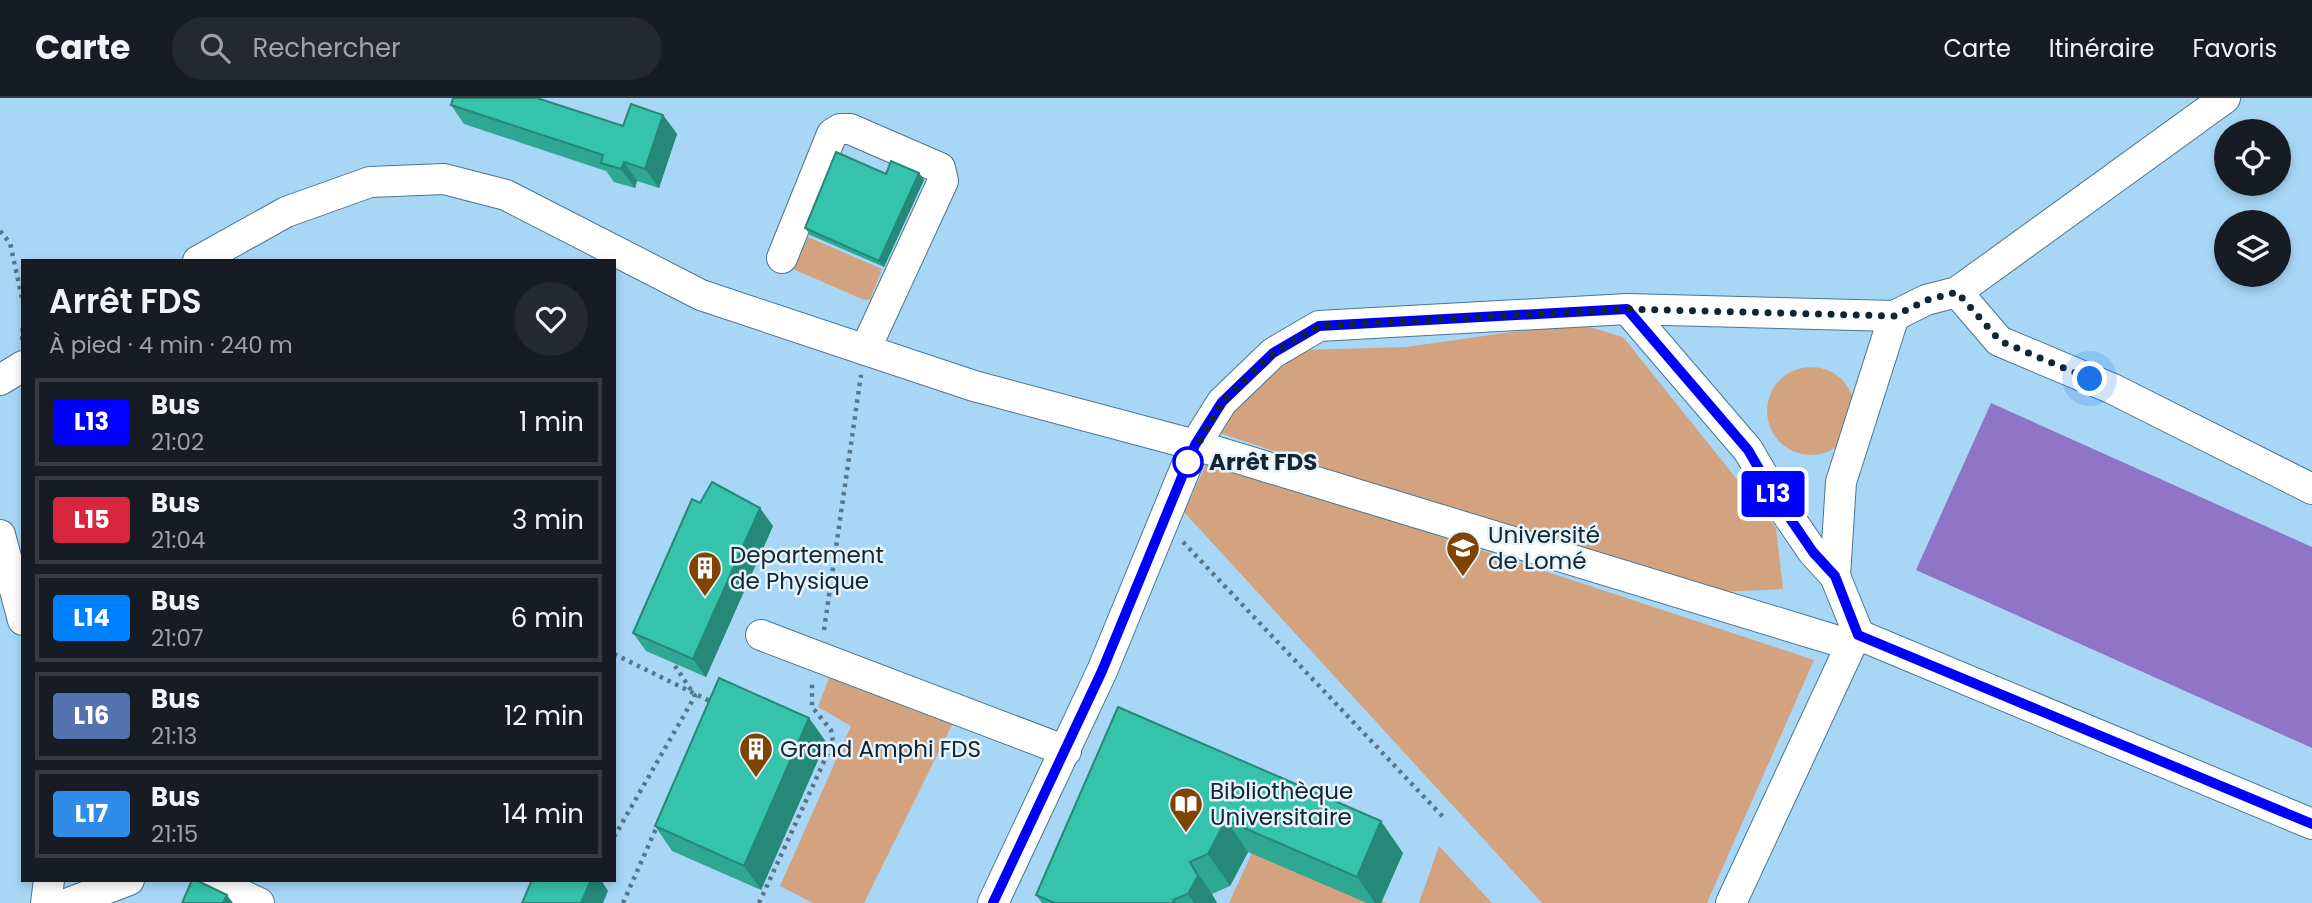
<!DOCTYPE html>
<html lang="fr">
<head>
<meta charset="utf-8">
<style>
  body { margin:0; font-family:Poppins,sans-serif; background:#242831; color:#f1f3f6; height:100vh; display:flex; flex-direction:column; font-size:26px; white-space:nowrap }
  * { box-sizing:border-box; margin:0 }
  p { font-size:23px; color:#9ea1a6 }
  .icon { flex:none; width:38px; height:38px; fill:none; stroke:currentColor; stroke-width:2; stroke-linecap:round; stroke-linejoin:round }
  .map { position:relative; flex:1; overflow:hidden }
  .side { position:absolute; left:21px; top:161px; width:595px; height:623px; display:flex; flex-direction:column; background:#171b24; border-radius:0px; box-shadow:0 4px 10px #0003 }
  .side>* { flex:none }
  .badge { padding:0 14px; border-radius:5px; font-size:24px; line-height:46px }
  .buttons { position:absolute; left:2214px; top:21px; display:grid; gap:14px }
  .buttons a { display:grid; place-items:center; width:77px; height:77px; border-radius:50%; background:#171b24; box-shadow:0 4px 10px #0003; font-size:35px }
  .you { position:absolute; width:35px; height:35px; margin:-18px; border:5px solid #fff; border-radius:50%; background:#1a73e8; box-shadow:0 0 0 10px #1a73e833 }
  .map>.badge { position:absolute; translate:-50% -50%; box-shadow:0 0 0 4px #fff }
  .round { display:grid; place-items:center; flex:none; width:74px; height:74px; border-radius:37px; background:#242831 }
  .headline { display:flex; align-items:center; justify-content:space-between; height:119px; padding:0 28px }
  h1 { font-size:33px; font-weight:600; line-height:52px }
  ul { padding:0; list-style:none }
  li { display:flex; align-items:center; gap:21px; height:88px; margin:0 14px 10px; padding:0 14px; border:4px solid #363941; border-radius:0px }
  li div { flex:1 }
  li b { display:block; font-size:26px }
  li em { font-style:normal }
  li .badge { min-width:77px; font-weight:700; text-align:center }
  header { display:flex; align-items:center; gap:42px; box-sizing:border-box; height:98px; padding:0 35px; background:#171b24; border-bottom:2px solid #363941 }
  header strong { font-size:33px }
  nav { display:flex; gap:38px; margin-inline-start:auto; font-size:24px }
  .search { width:490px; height:63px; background:#242831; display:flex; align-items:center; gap:18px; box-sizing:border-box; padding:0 24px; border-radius:38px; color:#9ea1a6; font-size:26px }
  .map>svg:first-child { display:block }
  .green { fill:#d3a380 }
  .water { fill:#9074c6 }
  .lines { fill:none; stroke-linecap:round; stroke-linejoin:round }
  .minor-casing { stroke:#4a7692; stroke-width:32 }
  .path { stroke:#57768a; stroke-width:4.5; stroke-dasharray:3.5 5; stroke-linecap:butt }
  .minor { stroke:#fff; stroke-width:30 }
  .wall { fill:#2ea893 }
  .shaded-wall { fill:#258878 }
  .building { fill:#35c3ab; stroke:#258878; stroke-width:2 }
  .line-casing { stroke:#fff; stroke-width:16 }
  .line { stroke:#00f; stroke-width:10 }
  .walk { stroke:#132531; stroke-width:7; stroke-dasharray:0 12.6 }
  .stop-dot { fill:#fff; stroke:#00f; stroke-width:3.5 }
  .labels { text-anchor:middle; stroke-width:5; stroke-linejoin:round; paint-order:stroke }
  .stop-label { font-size:23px; font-weight:bold; fill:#132531; stroke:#e5f3fd; text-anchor:start }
  .poi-label { font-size:23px; fill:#132531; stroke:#e5f3fd; text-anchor:start }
</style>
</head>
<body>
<header>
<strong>Carte</strong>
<div class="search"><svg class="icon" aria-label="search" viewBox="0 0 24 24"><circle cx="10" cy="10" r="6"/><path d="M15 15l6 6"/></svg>Rechercher</div>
<nav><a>Carte</a><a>Itinéraire</a><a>Favoris</a></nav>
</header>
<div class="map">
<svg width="2312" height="805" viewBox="0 0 2312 805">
  <rect width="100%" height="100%" fill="#a8d7f6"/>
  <g class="green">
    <path d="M808,139l74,32 -12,30 -6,1 -71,-31z"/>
    <path d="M1576,225l47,14 153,191 7,61 -87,4 -479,-161 7,-17 78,-65 104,-3z"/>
    <circle cx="1811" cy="313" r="44"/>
    <path d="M1208,362l606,200 -107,243h-165l-358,-391z"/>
    <path d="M840,577l115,44 -91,184h-51l-33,-17 71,-160 -33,-19 11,-29z"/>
    <path d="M1256,746l131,59h-158z"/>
    <path d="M1439,748l53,57h-73z"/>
  </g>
  <path class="water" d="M1991,305l321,144v201l-396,-178z"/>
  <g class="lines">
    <g class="minor-casing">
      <g id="minor">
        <path d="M782,160l50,-124 8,-5h10l90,39 3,13 -78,169"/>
        <path d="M198,163l88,-49 84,-30 74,-3 62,16 195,100 273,91 221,59 656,200"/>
        <path d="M1957,194l42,49 114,48 199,100"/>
        <path d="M1627,211l121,141 28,48 37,54 22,24 24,59 453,189"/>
        <path d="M0,282l23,-14"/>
        <path d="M0,437l23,85"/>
        <path d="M1835,478l6,-94 53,-166"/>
        <path d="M761,537l305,116"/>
        <path d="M209,782l50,23"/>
        <path d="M46,805l3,-23"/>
        <path d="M69,805l60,-23"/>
        <path d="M993,805l109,-232 93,-226 27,-43 51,-49 46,-27 308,-17 267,7 32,-16 31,-8 268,-194"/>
        <path d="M1731,805l120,-258 8,-10"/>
      </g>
    </g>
    <g class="path">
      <path d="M0,133l10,12 13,60"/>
      <path d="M22,242l1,-16"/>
      <path d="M1183,444l262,277"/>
      <path d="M824,532l37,-255"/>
      <path d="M614,556l98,48"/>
      <path d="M614,739l81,-141 -20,-30"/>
      <path d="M623,805l35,-79"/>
      <path d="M759,805l74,-161 -2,-12 -19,-23v-24"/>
    </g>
    <use href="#minor" class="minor"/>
  </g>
  <g class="wall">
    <path d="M451,7l172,21 40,-11 14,19 -18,54 -22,-7 -2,7 -21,-6 -8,-11 -142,-47z"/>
    <path d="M919,75l5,7 -40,87 -74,-32 -5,-7 81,-54z"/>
    <path d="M700,405l73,23 -67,151 -60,-26 -13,-18z"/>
    <path d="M1118,609l285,146 -22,50h-14l-119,-51 -18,34 -18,8 5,9h-175l-6,-8z"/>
    <path d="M809,620l17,24 -65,148 -89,-39 -17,-25z"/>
  </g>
  <g class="shaded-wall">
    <path d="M663,17l14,19 -18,54 -14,-19z"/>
    <path d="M624,64l13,19 -2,7 -14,-19z"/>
    <path d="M919,75l5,7 -40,87 -5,-6z"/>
    <path d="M760,410l13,18 -67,151 -13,-18z"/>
    <path d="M809,620l17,24 -65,148 -17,-24z"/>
    <path d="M1226,722l22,32 -18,34 -22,-32z"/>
    <path d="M1381,723l22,32 -22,50h-6l-18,-26z"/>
    <path d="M1190,764l22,32 5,9h-23l-6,-9z"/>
    <path d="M591,782h10l7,11 -5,12h-22z"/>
    <path d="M227,797l6,8h-10z"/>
  </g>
  <g class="building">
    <path d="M453,0h84l86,28 8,-22 32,11 -18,54 -21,-7 -3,7 -20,-6 2,-8 -152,-50z"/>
    <path d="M836,54l50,22 5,-13 28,12 -40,88 -74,-33z"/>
    <path d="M712,384l48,26 -67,151 -60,-26 59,-134 8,4z"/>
    <path d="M719,580l90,40 -65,148 -89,-40z"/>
    <path d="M1118,609l263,114 -24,56 -131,-57 -18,34 -18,8 8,14 -10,18 -15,6 2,3h-120l-19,-8z"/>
    <path d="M192,782h4l31,15 -4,8h-41z"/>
    <path d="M532,782h59l-10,23h-59z"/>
  </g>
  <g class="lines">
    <g class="line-casing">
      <path id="line" d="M993,805l109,-232 93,-226 27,-43 51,-49 46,-27 308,-17 121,141 28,48 37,54 22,24 23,59 454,189"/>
    </g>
    <use href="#line" class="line"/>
    <path class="walk" d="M1188,364l34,-60 51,-49 46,-27 308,-17 267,7 33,-16 30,-8 43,49 90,38"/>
  </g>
  <defs>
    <g id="university-pin" transform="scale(1.75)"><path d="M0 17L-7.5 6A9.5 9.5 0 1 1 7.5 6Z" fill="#804300" stroke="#e5f3fd"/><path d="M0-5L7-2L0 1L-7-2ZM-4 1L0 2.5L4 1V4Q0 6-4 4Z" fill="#fff"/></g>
    <g id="building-pin" transform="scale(1.75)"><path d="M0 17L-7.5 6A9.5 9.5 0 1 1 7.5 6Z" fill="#804300" stroke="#e5f3fd"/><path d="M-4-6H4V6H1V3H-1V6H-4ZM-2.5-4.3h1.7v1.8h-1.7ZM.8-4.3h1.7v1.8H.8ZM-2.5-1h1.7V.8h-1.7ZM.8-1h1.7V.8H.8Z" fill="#fff"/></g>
    <g id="library-pin" transform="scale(1.75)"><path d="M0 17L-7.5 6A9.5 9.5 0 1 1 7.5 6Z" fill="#804300" stroke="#e5f3fd"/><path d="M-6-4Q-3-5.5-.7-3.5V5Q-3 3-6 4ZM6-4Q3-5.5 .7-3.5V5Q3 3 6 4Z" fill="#fff"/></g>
  </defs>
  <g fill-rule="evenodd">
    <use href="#university-pin" x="1463" y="450"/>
    <use href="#building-pin" x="705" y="470"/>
    <use href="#building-pin" x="756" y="651"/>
    <use href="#library-pin" x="1186" y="706"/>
  </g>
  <circle class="stop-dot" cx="1188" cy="364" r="14"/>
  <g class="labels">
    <g class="stop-label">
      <text x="1209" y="372">Arrêt FDS</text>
    </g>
    <g class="poi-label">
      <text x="1488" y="445">Université<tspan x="1488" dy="26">de Lomé</tspan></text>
      <text x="730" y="465">Departement<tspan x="730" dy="26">de Physique</tspan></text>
      <text x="780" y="659">Grand Amphi FDS</text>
      <text x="1210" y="701">Bibliothèque<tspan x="1210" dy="26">Universitaire</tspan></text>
    </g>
  </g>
</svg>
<div class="buttons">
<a><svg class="icon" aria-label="locate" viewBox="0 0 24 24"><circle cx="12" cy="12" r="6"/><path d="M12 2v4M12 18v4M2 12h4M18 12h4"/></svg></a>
<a><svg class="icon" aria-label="layers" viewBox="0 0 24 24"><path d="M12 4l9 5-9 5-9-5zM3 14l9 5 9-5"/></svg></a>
</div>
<div class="you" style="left:2090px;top:281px"></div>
<b class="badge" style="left:1773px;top:396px;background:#00f;color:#fff">L13</b>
<section class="side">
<div class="headline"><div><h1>Arrêt FDS</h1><p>À pied · 4 min · 240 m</p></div><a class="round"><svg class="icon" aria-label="heart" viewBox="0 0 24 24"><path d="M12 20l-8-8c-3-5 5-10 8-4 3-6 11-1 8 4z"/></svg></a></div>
<ul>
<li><span class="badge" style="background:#00f;color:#fff">L13</span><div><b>Bus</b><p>21:02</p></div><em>1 min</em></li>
<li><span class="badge" style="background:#d7263d;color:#fff">L15</span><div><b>Bus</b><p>21:04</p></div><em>3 min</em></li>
<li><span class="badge" style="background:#007fff;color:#fff">L14</span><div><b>Bus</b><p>21:07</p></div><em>6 min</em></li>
<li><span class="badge" style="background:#5472ae;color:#fff">L16</span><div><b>Bus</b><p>21:13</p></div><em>12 min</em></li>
<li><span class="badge" style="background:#318ce7;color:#fff">L17</span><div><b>Bus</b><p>21:15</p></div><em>14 min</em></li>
</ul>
</section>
</div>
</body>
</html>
